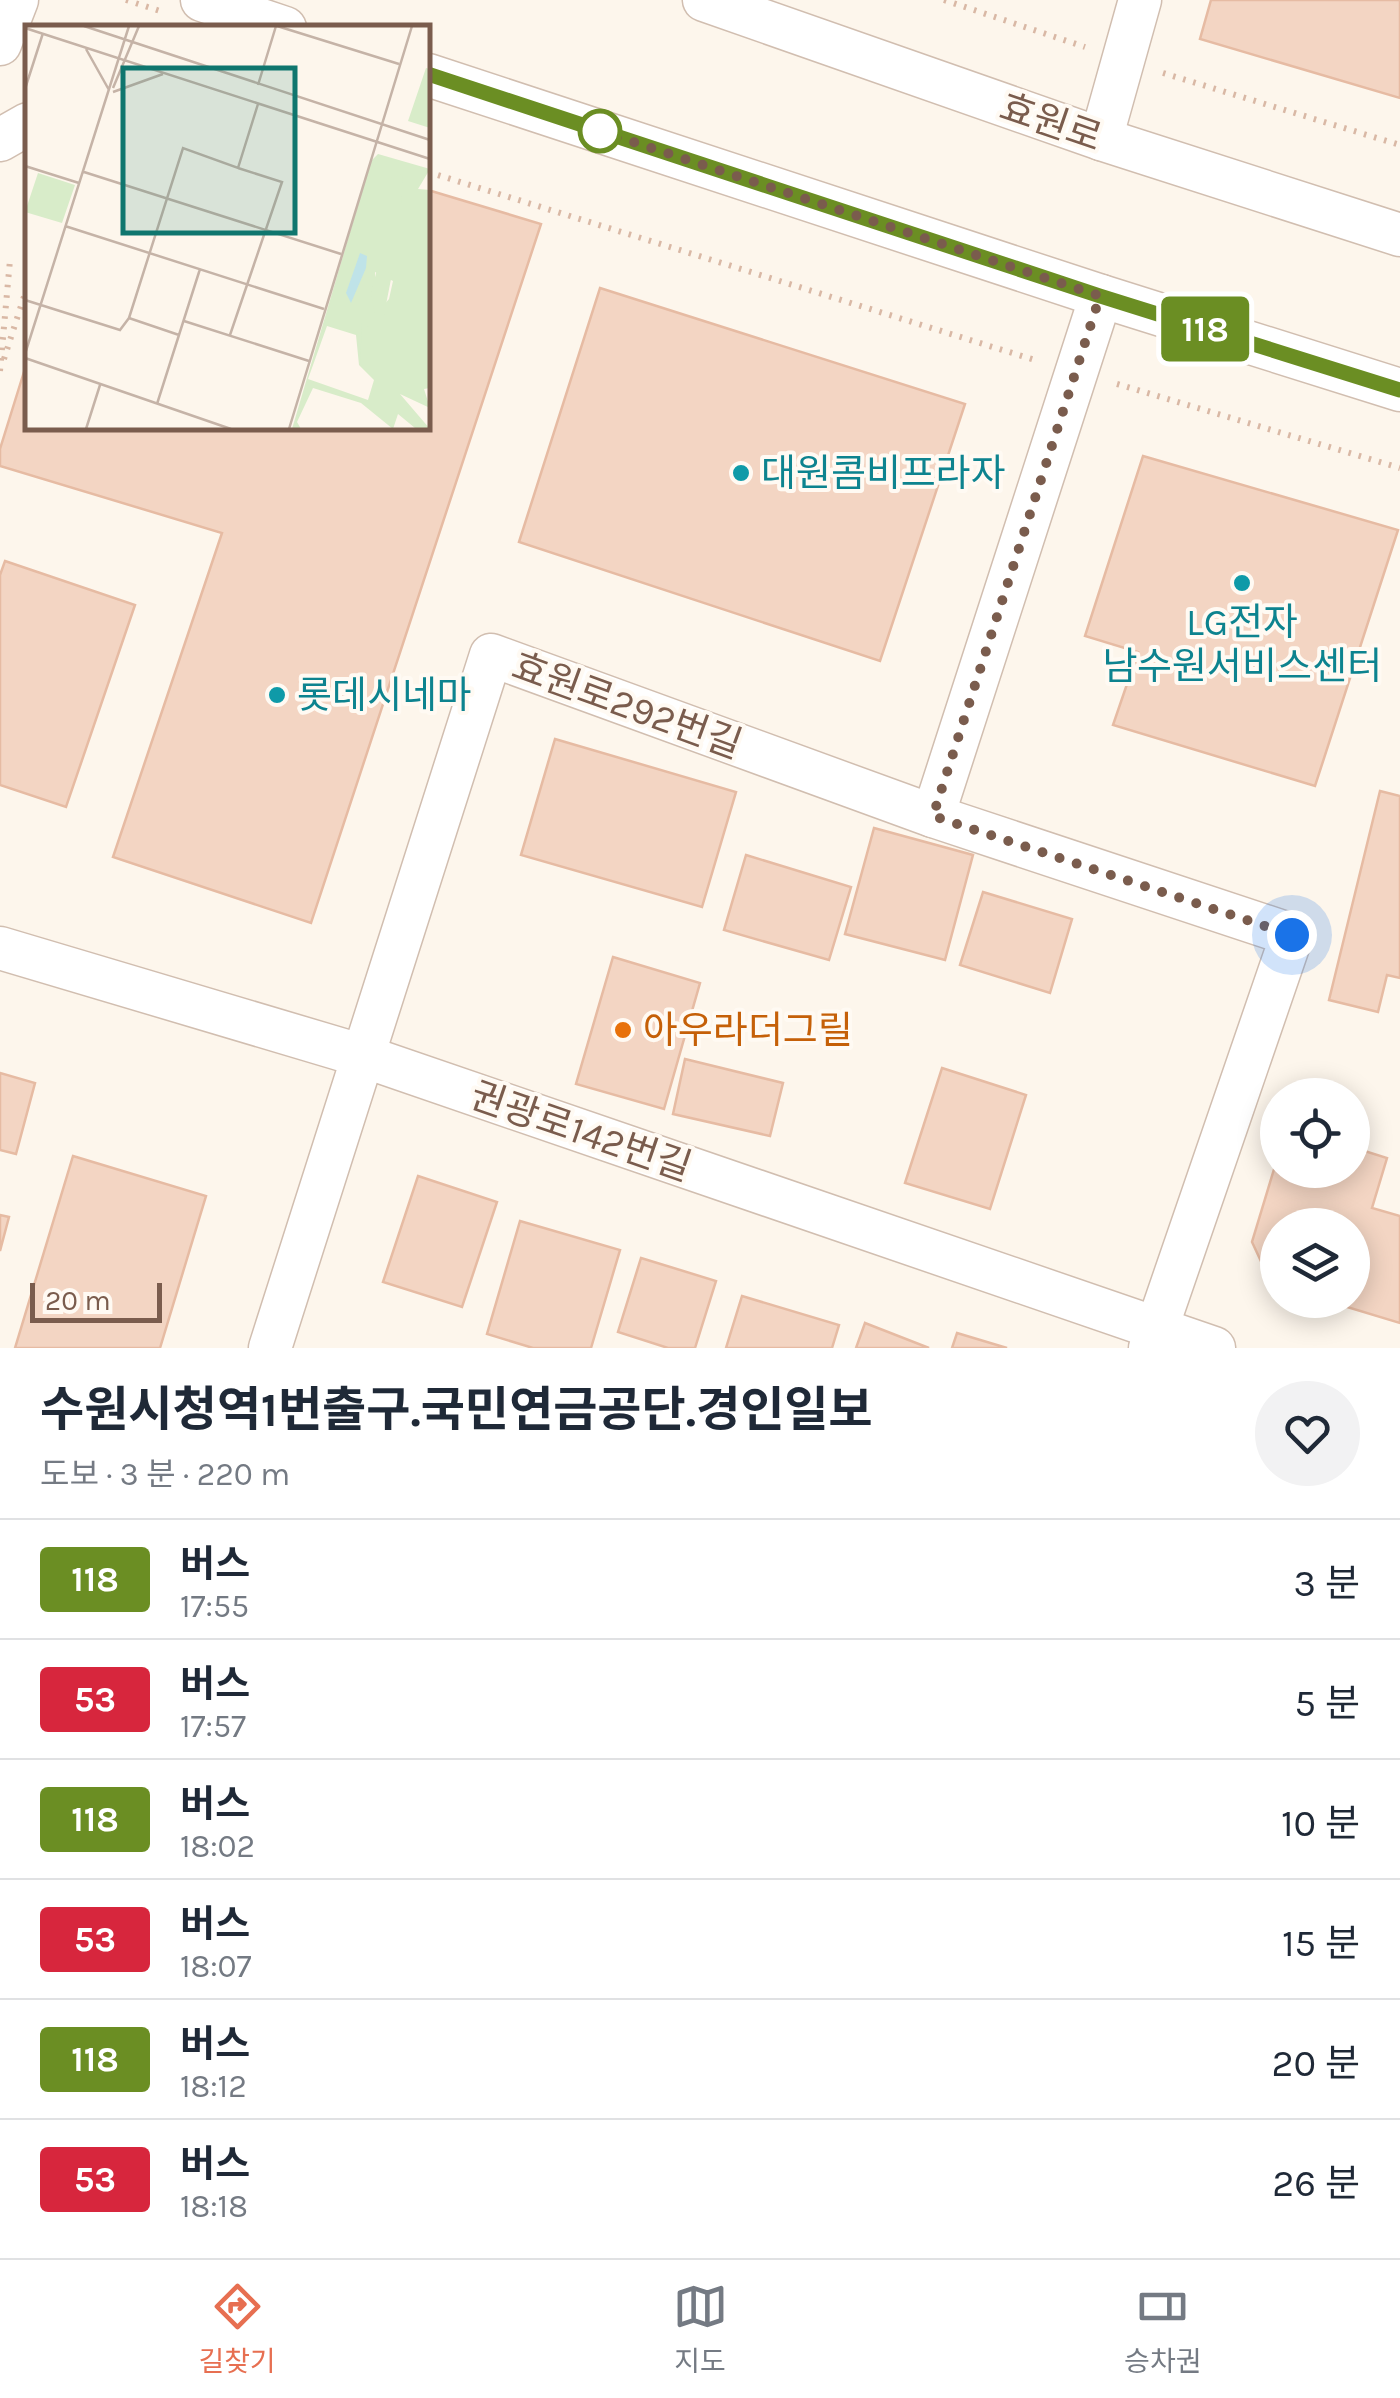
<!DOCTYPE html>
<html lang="ko">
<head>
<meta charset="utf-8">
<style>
  body { margin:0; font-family:Karla,"Noto Sans KR",sans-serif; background:#f2f2f3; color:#1f2937; height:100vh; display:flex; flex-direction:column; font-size:38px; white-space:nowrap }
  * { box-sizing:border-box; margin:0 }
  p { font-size:32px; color:#747a83 }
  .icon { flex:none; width:55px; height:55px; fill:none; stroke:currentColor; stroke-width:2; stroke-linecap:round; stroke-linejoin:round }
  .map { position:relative; height:1348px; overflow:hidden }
  .panel { display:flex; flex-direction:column; background:#fff; flex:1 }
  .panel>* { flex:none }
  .badge { padding:0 20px; border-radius:8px; font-size:35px; line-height:65px }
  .fabs { position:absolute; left:1260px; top:1078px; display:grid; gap:20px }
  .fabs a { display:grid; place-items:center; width:110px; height:110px; border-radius:50%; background:#fff; box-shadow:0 5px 25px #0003; font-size:50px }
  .scale { position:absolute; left:30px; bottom:25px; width:132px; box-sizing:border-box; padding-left:10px; border:5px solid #7a5c4d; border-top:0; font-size:28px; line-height:35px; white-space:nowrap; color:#7a5c4d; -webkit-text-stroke:8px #fffaf3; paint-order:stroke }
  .you { position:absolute; width:50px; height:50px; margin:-25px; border:8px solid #fff; border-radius:50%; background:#1a73e8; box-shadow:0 0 0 15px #1a73e833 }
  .map>.badge { position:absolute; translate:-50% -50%; box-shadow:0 0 0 5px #fff }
  .round { display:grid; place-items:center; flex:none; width:105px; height:105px; border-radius:52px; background:#f2f2f3 }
  .head { display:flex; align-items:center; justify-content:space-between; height:170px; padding:0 40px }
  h1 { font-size:48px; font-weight:700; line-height:75px }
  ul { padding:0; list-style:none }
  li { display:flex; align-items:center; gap:30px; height:120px; padding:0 40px; border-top:2px solid #e0e1e3 }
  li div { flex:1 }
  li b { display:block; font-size:38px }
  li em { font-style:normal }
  li .badge { min-width:110px; font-weight:700; text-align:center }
  .tab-bar { display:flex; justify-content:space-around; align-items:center; height:140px; border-top:2px solid #e0e1e3; background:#fff; font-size:28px; color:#747a83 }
  .tab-bar a { display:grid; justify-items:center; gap:5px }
  .tab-bar .on { color:#e76f51 }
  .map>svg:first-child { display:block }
  .building { fill:#f3d5c3; stroke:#e6bba3; stroke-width:2.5 }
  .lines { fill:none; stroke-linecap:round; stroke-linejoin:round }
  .minor-casing { stroke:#d1beb0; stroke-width:45 }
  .path { stroke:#d9b8a5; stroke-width:6; stroke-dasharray:2.5 8; stroke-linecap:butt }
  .minor { stroke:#fff; stroke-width:42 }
  .line-casing { stroke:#fff; stroke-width:22 }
  .line { stroke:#6b8e23; stroke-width:15 }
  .walk { stroke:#7a5c4d; stroke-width:10; stroke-dasharray:0 18 }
  .stop-dot { fill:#fff; stroke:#6b8e23; stroke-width:5 }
  .culture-dot { fill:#0f9aa8; stroke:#fffaf3; stroke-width:4 }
  .food-dot { fill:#e8710a; stroke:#fffaf3; stroke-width:4 }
  .labels { text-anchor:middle; stroke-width:8; stroke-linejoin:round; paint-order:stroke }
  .street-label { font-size:38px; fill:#7a5c4d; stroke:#fffaf3 }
  .culture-label { font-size:38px; fill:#0d838f; stroke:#fffaf3; text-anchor:start }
  .food-label { font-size:38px; fill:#c56008; stroke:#fffaf3; text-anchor:start }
  .inset-road { fill:none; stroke:#c5b3a7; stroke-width:2.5 }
  .view { fill:#0f766e; fill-opacity:0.15; stroke:#0f766e; stroke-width:5 }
  .inset-edge { fill:none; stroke:#7a5c4d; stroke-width:5 }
</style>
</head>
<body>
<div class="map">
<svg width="1400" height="1348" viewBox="0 0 1400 1348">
  <rect width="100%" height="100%" fill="#fdf6ec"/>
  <g class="building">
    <path d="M1211,0h189v98l-200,-59z"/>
    <path d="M428,190l113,34 -230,699 -198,-66 109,-324 -222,-67v-17l28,-90v69h400z"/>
    <path d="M600,288l365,116 -85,257 -361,-119z"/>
    <path d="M1143,456l255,74 -83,256 -202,-61 25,-73 -53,-16z"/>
    <path d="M5,561l130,44 -69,202 -66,-22v-210z"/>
    <path d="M555,739l181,53 -34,115 -181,-52z"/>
    <path d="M1380,791l20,5v182l-13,-3 -9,37 -49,-12z"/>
    <path d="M874,828l99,27 -28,105 -100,-26z"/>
    <path d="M746,855l105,32 -22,73 -105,-30z"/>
    <path d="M983,892l89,27 -22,74 -90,-28z"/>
    <path d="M613,957l87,26 -36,126 -88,-25z"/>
    <path d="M685,1059l98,24 -13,53 -97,-22z"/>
    <path d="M942,1068l84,27 -36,114 -85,-26z"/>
    <path d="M0,1073l35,10 -19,71 -16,-4z"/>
    <path d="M1352,1147l35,11 -15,50 28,8v107l-76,-23h28v-75h-74v61l-6,-1 -20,-43 26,-86v14h74z"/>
    <path d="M73,1156l133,40 -46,152h-145z"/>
    <path d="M418,1176l79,26 -35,105 -79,-25z"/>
    <path d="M0,1215l9,2 -9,34z"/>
    <path d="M520,1221l100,29 -29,98h-58l-46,-14z"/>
    <path d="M641,1258l75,23 -21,67h-27l-50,-16z"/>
    <path d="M742,1296l97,29 -7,23h-106z"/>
    <path d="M865,1323l64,25h-73z"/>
    <path d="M957,1333l50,15h-55z"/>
  </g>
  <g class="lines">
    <g class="minor-casing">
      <g id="minor">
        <path d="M202,0l83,28"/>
        <path d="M704,0l397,139 299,96"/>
        <path d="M0,44l17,-44"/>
        <path d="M428,75l673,221 299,94"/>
        <path d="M1101,139l39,-139"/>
        <path d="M0,140l28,-16"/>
        <path d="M933,816l359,119 -142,413"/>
        <path d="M0,948l363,108 851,292"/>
        <path d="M270,1348l221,-693 442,161 168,-520"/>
      </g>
    </g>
    <g class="path">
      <path d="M126,0l37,12"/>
      <path d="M944,0l141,47"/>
      <path d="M1163,73l237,72"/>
      <path d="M428,172l610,189"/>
      <path d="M4,359l24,-75"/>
      <path d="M0,371l10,-111"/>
      <path d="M1117,384l283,84"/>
    </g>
    <use href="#minor" class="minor"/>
  </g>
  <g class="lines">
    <g class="line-casing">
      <path id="line" d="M428,74l672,222 300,94"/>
    </g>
    <use href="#line" class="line"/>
    <path class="walk" d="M600,131l500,165 -167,520 359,119"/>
  </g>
  <circle class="stop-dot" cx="600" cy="131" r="20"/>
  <g class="culture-dot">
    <circle cx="741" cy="473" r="10"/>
    <circle cx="1242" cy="583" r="10"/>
    <circle cx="277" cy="695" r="10"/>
  </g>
  <circle class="food-dot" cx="623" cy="1030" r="10"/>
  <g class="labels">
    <g class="street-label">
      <text transform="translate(1051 122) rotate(19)" y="13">효원로</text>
      <text transform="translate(627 705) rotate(20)" y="13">효원로292번길</text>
      <text transform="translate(581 1131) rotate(19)" y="13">권광로142번길</text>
    </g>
    <g class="culture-label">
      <text x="761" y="486">대원콤비프라자</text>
      <text x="1242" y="635" text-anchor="middle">LG전자<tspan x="1242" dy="44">남수원서비스센터</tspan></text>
      <text x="297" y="708">롯데시네마</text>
    </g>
    <g class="food-label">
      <text x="643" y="1043">아우라더그릴</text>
    </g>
  </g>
  <g transform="translate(25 25)">
    <rect width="405" height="405" fill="#fdf6ec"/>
    <path d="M401,43l4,1v59l-22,-7zM353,129l52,15 -12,20 12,1v198l-6,1 6,19 -30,-14 30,35 -15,-1 -17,-14 -5,15 -32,-26 -48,-15 -16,34 4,7h-9l79,-268zM350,247l18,9 -4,18 -14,16zM302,301l29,9 3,30 15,15 -6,20 -60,-21zM13,148l37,12 -13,38 -37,-11z" fill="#d8ecc9" fill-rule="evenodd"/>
    <path d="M378,149l-2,31 -16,14 -4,-18 7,-22zM352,244l15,5 -8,41h-9l-4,-21zM337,298l10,6 -2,44 -10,-10z" fill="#d8ecc9"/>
    <path d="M335,228l7,3 -1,12 -15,35 -5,-10z" fill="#bfe3e8"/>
    <path class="inset-road" d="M59,1l346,114M252,1l122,38M0,3l405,131M61,24l23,41M233,60l18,-59M88,63l26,-62M0,64l18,-56M88,67l50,-18M0,141l54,17M59,147l257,82M40,201l259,83M0,275l95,30 9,-12 50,17M104,293l54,-170 55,20 20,-64M159,296l125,40M205,310l52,-153 -44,-14M0,329l104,-328M0,333l206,71M132,379l43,-135M61,404l14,-44M264,404l123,-403"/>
    <path class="view" d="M98,43h172v165h-172z"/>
    <rect width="405" height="405" class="inset-edge"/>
  </g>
</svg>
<div class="fabs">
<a><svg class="icon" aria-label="locate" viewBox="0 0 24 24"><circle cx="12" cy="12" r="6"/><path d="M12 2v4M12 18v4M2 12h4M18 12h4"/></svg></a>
<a><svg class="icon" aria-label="layers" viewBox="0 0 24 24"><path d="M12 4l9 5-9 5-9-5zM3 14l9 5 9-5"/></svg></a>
</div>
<div class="scale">20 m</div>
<div class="you" style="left:1292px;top:935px"></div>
<b class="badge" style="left:1205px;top:329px;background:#6b8e23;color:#fff">118</b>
</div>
<section class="panel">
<div class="head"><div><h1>수원시청역1번출구.국민연금공단.경인일보</h1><p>도보 · 3 분 · 220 m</p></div><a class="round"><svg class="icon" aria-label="heart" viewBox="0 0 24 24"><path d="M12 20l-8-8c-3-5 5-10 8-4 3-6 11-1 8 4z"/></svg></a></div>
<ul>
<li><span class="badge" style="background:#6b8e23;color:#fff">118</span><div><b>버스</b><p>17:55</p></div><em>3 분</em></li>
<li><span class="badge" style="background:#d7263d;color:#fff">53</span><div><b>버스</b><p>17:57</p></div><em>5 분</em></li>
<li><span class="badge" style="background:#6b8e23;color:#fff">118</span><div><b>버스</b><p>18:02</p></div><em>10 분</em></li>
<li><span class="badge" style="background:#d7263d;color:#fff">53</span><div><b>버스</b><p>18:07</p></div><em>15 분</em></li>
<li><span class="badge" style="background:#6b8e23;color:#fff">118</span><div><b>버스</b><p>18:12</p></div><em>20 분</em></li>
<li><span class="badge" style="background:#d7263d;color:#fff">53</span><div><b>버스</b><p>18:18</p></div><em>26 분</em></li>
</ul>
</section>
<nav class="tab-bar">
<a class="on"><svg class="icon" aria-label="directions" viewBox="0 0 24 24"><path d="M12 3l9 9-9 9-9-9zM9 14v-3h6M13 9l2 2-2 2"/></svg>길찾기</a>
<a><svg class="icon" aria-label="map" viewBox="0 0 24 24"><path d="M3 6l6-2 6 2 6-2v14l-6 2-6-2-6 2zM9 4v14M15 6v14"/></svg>지도</a>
<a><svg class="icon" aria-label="tickets" viewBox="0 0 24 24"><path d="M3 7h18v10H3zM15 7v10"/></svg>승차권</a>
</nav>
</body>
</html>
